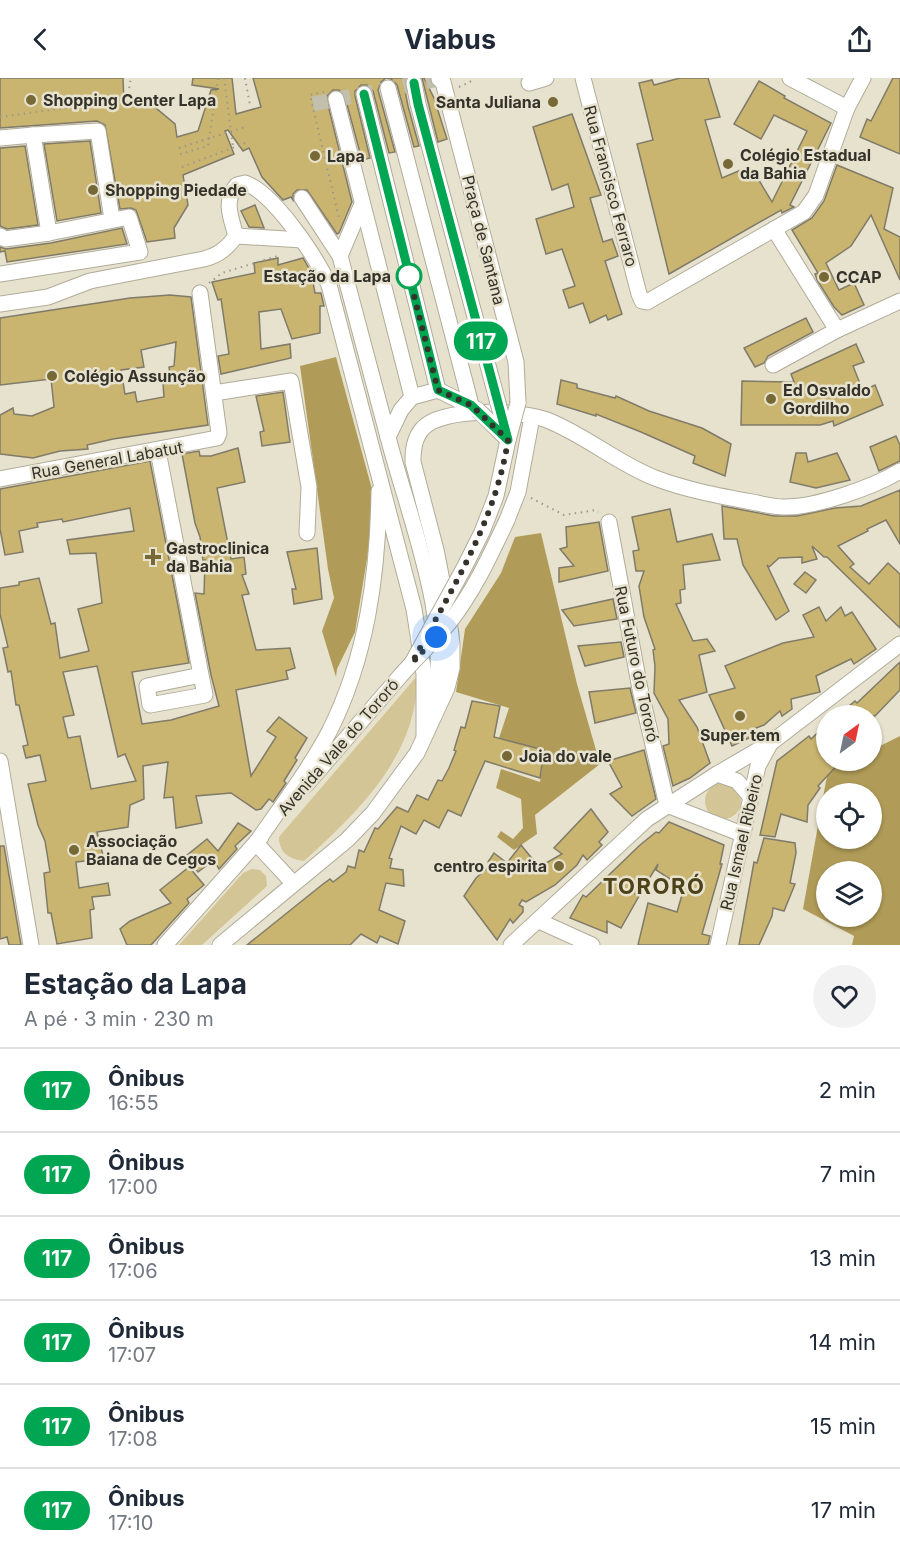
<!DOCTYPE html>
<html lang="pt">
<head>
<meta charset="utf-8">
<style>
  body { margin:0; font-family:Inter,sans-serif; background:#f2f2f3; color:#1f2937; height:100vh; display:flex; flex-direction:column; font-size:22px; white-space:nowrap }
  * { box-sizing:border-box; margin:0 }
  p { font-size:20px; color:#747a83 }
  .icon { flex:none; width:33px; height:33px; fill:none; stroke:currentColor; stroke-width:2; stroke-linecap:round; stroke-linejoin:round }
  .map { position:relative; height:867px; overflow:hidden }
  .panel { display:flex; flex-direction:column; background:#fff; flex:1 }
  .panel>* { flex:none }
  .badge { padding:0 12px; border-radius:20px; font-size:21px; line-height:39px }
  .needle { width:39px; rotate:33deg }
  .tools { position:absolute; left:816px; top:627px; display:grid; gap:12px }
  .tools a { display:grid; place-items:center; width:66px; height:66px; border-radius:50%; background:#fff; box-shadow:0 2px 4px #0004; font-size:30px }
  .you { position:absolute; width:30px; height:30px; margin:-15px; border:4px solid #fff; border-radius:50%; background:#1a73e8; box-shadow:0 0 0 9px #1a73e833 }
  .map>.badge { position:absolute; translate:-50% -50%; box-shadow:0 0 0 3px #fff }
  .round { display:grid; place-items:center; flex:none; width:63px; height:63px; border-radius:32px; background:#f2f2f3 }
  .headline { display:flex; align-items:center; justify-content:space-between; height:102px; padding:0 24px }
  h1 { font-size:28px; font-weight:700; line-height:45px }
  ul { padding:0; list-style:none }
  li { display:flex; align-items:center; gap:18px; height:84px; padding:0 24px; border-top:2px solid #e0e1e3 }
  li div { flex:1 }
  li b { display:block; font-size:22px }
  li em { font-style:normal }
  li .badge { min-width:66px; font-weight:700; text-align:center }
  header { display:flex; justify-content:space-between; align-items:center; height:78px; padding:0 24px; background:#fff; font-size:27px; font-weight:700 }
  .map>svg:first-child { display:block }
  .green { fill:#d3c595 }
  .forest { fill:#b09c58; fill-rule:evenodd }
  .building { fill:#c9b570; stroke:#807b69; stroke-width:1.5; fill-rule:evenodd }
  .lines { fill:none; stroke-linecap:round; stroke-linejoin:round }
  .minor-tunnel { stroke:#c3bfad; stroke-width:15; stroke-dasharray:15 8; stroke-linecap:butt }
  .minor-casing { stroke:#b1ac99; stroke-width:17 }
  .path { stroke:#9c9889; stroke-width:2; stroke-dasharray:1.5 4.5; stroke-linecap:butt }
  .minor { stroke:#fff; stroke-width:15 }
  .minor-bridge-casing { stroke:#b1ac99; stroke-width:17; stroke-linecap:butt }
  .minor-bridge { stroke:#fff; stroke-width:15 }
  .line-casing { stroke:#fff; stroke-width:14 }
  .line { stroke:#00a651; stroke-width:9 }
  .walk { stroke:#34322a; stroke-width:6; stroke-dasharray:0 10.8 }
  .poi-dot { fill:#776936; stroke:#e7e2ce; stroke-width:2 }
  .stop-dot { fill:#fff; stroke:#00a651; stroke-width:3 }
  .labels { text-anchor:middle; stroke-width:5; stroke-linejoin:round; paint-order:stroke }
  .poi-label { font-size:16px; font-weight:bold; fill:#34322a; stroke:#e7e2ce; text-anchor:start }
  .street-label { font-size:16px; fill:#34322a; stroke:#e7e2ce }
  .stop-label { font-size:16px; font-weight:bold; fill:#34322a; stroke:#e7e2ce; text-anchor:end }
  .district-label { font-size:22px; font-weight:bold; letter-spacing:1.5px; fill:#4c4118; stroke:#e7e2ce }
</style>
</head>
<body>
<header><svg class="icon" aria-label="back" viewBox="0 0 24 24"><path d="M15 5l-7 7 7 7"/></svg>Viabus<svg class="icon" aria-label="share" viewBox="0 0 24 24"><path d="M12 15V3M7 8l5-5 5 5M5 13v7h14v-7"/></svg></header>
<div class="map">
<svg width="900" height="867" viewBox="0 0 900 867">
  <rect width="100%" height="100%" fill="#e7e2ce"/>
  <g class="green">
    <path d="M417,598c1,79 -59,136 -113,185 -15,-2 -25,-8 -25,-24z"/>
    <circle cx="723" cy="723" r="18"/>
    <path d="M252,791l8,1 6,6 1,10 -65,59h-23l64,-72z"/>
  </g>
  <g class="forest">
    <path d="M336,279l40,147 -21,128 -18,37 -1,8 -14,-46 12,-33 -6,-29 -28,-203z"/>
    <path d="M541,455l36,151 23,80 -65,51 2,19 -23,16 -17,-13 4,-6 12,8 10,-11 -2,-29 -25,-11 5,-19 39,13 4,-32 -45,-12 10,-30 -53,-16 9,-63 36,-56 14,-36z"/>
    <path d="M900,658v209h-48l2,-9 -51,-27 23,-128 3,-10 21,-10 22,-1v-10zM826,716h46v44h-46zM826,794h46v44h-46z"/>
  </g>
  <g class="building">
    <path d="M0,0h123l1,24 30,-4 2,10 19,16 2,13 21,-6 13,-41 8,-1 -27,-4 1,-7h39l4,36 25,-7 -8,-29h153l-2,7 4,21 11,40 -5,1 -17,-62 -6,-6 -5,-1 -5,4 -3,8 17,62 -6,1 -16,-62 -6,-6h-6l-6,6v5l15,62 -8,2 -17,-63 -6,-7h-6l-6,6v5l25,101 -13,31 -2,1 -30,-44h-10l-4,4v6l-2,-3 -8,3 -21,-23 -13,-29 -6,3 -15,-21 -3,1 9,23 -51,21 5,30 -14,23 1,10 -28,4 -11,-32 -5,-2 -11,1 -15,-84 -8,-4 -97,7z"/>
    <path d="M422,0h2l10,20 13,41 -9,3z"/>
    <path d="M680,0h28l12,39 -15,3 17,58 19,-8 7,10 9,-3 15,25 35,-71 -33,-16 -13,24 -27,-15 25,-43 26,15 -1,2 47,25 -41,82 4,2 -12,6 -1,-3 -112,64 -32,-130 16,-4 -14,-57 13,-3 2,5z"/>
    <path d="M893,0h7v76l-40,-17 7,-18 4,2z"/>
    <path d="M572,36l29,81 -11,3 13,44 9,-3 6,17 -13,5 17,53 -14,6 -2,-5 -16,8 -7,-20 -14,5 -6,-18 12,-4 -13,-37 -16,5 -10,-35 38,-12 -6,-23 -16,6 -19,-63z"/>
    <path d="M90,63l11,72 -44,8 -13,-77z"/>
    <path d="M25,68l13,79 -31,4 -7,-3v-78z"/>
    <path d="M837,87l56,23 -9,41 16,8v43l-29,-65 -20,31 -25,17 13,27 15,-7 10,22 -22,10 -8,-8 -17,-27 -2,-6 3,-1 -26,-43 20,-12 12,-17z"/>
    <path d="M255,127l9,23 -15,-1 -8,-16z"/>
    <path d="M122,150l5,16 -120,18 -2,-11 -5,1v-5l6,2 45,-6z"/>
    <path d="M278,180v7l25,-7 8,14 4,21h6l3,13h-4v27l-28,6 -11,-30 -22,3 2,37 29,-5 1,14 -70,16 -3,-18 11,-2 -8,-55 -3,1 -6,-18 43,-9 -1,-10z"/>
    <path d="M170,217l21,2 17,128 -95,14 -26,6 1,4 -28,2 -27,7 -33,-4v-39l13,-7 1,6 18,2 22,-9 -3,-28 -51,6v-67l130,-20zM176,264l-2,24 -5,1 2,16 -8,1 1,13 -27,5 -2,-10 -10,2 -4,-24 23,-3 -3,-17z"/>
    <path d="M806,240l7,14 -45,24 -4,7 -9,4 -11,-19z"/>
    <path d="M856,266l8,18 -11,4 10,25 12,-6 8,20 -49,21 -1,-5 -13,4h-79l1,-44 52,1 -3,-8z"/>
    <path d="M561,302l16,4v4l38,10 1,-2 33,15 53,17 29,16 -6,32 -32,-13 2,-7 -54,-24 -45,-18v2l-39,-12z"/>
    <path d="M283,314l7,50 -28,4 -2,-14 4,-1 -8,-35z"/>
    <path d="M896,358l4,9v16l-21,10 -9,-24z"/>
    <path d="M238,370l7,34 -28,6 14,71 13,-2 2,17 -4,1 7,19 -7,1 14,55 34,-2 5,20 -9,3 2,8 -52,11 15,86 25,-39 -9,-6 12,-14 28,21 -12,20 2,2 -13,21 2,2 -13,19 -4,-3 -8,10 -5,1 -25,-17 -35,3 6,27 -26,5 -3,-31 -9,1 4,-36 -25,4 1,33 -14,6 -2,22 -31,5 7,27 -28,3 3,26 29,-5 2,12 -18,2 2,12 -4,1 2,28 -35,6 -6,-31h-3l-4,-40 6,-1 -5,-31 -7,-16 -10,-41 18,-3 -6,-26 -14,3 -3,-12 5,-1 -9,-40h-3l-5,-34 -3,1 -5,-24 5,-1 -8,-33v-26l19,-3v-3l20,-4 12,46 4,-1 5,35 29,-7 -11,-42 24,-6 -6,-50 -26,1 -3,-14 67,-9 -4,-23 -67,14 -1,-3 -25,4 1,4 -19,4 4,21 -18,3 -5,-26v-40l150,-28 39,202 -57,9 10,52 29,-4 48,-14 -8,-31 -16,-82 9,1 1,-34 -2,1 -3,-24 -5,-14 -13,-69 17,-3 1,5h11zM97,588l21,91 7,-3 11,27 -45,8 -11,-53 -12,2 -5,-21 11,-2 -11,-43z"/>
    <path d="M796,375h10l2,9 29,-9 13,27 -34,8 -26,-6z"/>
    <path d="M900,412v54l-14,-24 -19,9 1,2 -30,15 16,18 -4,3 19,17 19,-21 12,11v54l-73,-71h-3l-12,-11 5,13 -15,4v-6l-23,1 -10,9 -2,-2 22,46 -13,9 -33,-55 -6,-26h-13l-2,-33 52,10h23l38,-8 26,-2z"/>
    <path d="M670,431l7,33 35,-8 8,26 -37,5 2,24 -5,1 1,13 -5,1 17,37 14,-2 8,12 -16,4 8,37 -28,8 18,27 13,36 -20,15 -17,8 -10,-40 6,-2 -1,-25 -14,-26 1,-27 -2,-16 2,-1 -11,-32 -5,-31 5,-15h-8l-3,-20 6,-1 -7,-33z"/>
    <path d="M599,444l9,49 -49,11v-14l15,-2 -14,-17 7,-2 -1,-20z"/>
    <path d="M317,470l5,51 -28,5 -2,-15h4l-9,-37z"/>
    <path d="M805,494l11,8 -10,13 -12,-9z"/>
    <path d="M613,521l4,20 -43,7 -12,-16z"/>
    <path d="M819,529l7,14 15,-14 4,9 7,-4 24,37 -22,15 -3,-5 -35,17 4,16 -29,7 1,10 -10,7 -2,-5 -16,14 -13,5 2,6 -21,10 -23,-51 26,-7 -10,-22 58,-23 31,-6 -11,-22z"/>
    <path d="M621,564l3,15 -39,9 -7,-20z"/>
    <path d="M900,584v28l-25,26h-38l18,-15 2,2z"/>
    <path d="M630,610l6,25 -41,10 -6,-31z"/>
    <path d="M472,623l28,5 -6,31 50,13 -4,28 -55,-17 -24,55 -13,-6 -9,18 -15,-8 -8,14 -15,-8 -12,32 3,1 -2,9 13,2 1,16 -18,-3 -7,27 26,11 -7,23 -18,-8 -3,7 -16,-9 -11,11h-103l76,-61 7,-5 3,3 13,-10 2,-6 7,2 4,-18 5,2 11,-24 3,1 19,-22 11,5 9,-17 11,5 10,-20 4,1 7,-13 7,-17 -2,-1 7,-23 4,1z"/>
    <path d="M826,647v35h16l-24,26 2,2 -12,17 -1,17 -26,-8 -6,23 -15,-2 17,-74 32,-25 2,3z"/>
    <path d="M644,672l12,49 -24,17 -22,-22 12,-7 -14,-26z"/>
    <path d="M591,731l17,23 -9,10 3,3 -15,15 -4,-5 -6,10 -22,20 -29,17 -4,-2 -3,5 4,2v5l-10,11 -3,-4 -13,21 -33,-44 12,-18 15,-13 -3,-3 6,-9 13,10 14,-18 18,22 23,-13 -8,-6z"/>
    <path d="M669,744l55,23 -4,19h2l-20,70 8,2 -2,9h-70l10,-42 29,9 7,-24 -28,-18 2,-6 -12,20 -11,10 4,2 -18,32 -14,-7v12l-37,-15 13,-23 3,2 54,-52 16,-13 3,1z"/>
    <path d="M238,745l13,8 -16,15 2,3 -18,20 -3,-5 -2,2 -4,-3 -12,9 -12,-16 21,-17 11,12z"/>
    <path d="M764,760l31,5 1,10 -6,30 5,1 -11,27 -11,-3 -1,8 -13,29h-20l15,-83 3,1z"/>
    <path d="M0,768h4l17,99h-12l-2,-8 -7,2z"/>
    <path d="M189,789l15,18 -17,14 2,4 -38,42h-24l-7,-16 10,-8 41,-18 -11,-13z"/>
  </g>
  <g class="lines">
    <path class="minor-tunnel" d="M313,26l126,-25"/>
    <g class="minor-casing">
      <g id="minor">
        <path d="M583,0l56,216 3,7 5,1 157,-90 12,-17 31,-87 16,-30"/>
        <path d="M790,0l57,30"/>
        <path d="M439,1l4,3 73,280 2,41"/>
        <path d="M414,5l4,21 80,299"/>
        <path d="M529,5l17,-5"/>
        <path d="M388,10l83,317"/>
        <path d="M364,16l74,296"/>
        <path d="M336,21l76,298 26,-7 40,20"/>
        <path d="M0,60l33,-3"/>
        <path d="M302,120l38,58 48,181"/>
        <path d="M774,151l63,101"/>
        <path d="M0,158l5,3 44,-6"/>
        <path d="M236,158c-5,-18 -13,-36 1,-51l8,-2c29,10 71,74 84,102l85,324 10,65v61"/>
        <path d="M236,158l66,4"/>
        <path d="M340,178l22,-52"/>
        <path d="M0,196l140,-22 -11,-35 -80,16 -16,-98 65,-4 14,88"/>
        <path d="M0,226l48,-7 42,-16 114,-22c15,-4 23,-11 32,-23"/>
        <path d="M773,287l64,-35 63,-29"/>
        <path d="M214,315l77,-12 18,106 -2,46"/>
        <path d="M412,319l-11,13 -13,27c20,79 66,187 45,266"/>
        <path d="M158,373l43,224 -54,11 3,19 55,-10 -4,-20"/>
        <path d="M0,401l217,-41 2,-5 -19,-140"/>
        <path d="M507,442l11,-28 14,-75"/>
        <path d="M609,444l31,167 27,116"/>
        <path d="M0,683l31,184"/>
        <path d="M717,696l20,7 14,16"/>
        <path d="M306,707l95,-110"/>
        <path d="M667,727l75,29"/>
        <path d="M256,765c25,-36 52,-72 73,-111 38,-75 49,-158 50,-241"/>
        <path d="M256,765l37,40"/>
        <path d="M539,843l53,24"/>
        <path d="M165,867l96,-108"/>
        <path d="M220,867l127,-105 26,-27 44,-60 30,-65 5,-20v-24l-4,-33 -12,-61 -23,-88c0,-12 1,-24 10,-34 20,-21 98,-18 124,-8 38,15 70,43 108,58 32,12 64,18 97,24 10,2 21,5 31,5 32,1 90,-20 117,-36"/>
        <path d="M511,867l136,-126 70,-45 55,-32 128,-98"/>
        <path d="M718,867l40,-179 12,-22"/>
      </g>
    </g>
    <g class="path">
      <path d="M224,0l9,69"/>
      <path d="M245,0l5,27"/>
      <path d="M459,9l11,-5 3,-4"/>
      <path d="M324,14l-14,3 29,123"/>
      <path d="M0,39l122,-17 6,-5 3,-17"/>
      <path d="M179,70l66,-21"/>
      <path d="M180,76l28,-8 10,-68"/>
      <path d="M182,89l66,-25"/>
      <path d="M209,205l13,-10 59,-18"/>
      <path d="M531,420l33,17 32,-5 2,2"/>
    </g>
    <use href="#minor" class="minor"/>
    <g class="minor-bridge-casing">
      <g id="minor-bridge">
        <path d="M478,332l28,28"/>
        <path d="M508,362l10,-37"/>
        <path d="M412,585l53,-97 17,-34 14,-36 12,-56 -10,-37"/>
        <path d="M401,597c16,-18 33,-34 48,-52 25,-32 41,-67 58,-103"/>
      </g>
    </g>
    <use href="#minor-bridge" class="minor-bridge"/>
  </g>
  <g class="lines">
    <g class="line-casing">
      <path id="line" d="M364,16l74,296 33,15 37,35 -90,-336 -4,-21"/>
    </g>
    <use href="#line" class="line"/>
    <path class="walk" d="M409,198l29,114 33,15 37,35c-13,84 -57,149 -96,223l24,-26"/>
  </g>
  <g class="poi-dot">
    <circle cx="31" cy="22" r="6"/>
    <circle cx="553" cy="24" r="6"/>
    <circle cx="315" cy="78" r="6"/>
    <circle cx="728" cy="86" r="6"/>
    <circle cx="93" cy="112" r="6"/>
    <circle cx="824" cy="199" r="6"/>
    <circle cx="52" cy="298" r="6"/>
    <circle cx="771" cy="321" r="6"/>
    <path d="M150 470h6v6h6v6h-6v6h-6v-6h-6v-6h6z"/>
    <circle cx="740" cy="638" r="6"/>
    <circle cx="507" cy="678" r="6"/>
    <circle cx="74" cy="772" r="6"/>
    <circle cx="559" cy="788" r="6"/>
  </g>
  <circle class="stop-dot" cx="409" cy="198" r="12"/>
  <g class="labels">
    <g class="poi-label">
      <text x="43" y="28">Shopping Center Lapa</text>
      <text x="541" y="30" text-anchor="end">Santa Juliana</text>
      <text x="740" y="83">Colégio Estadual<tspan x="740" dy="18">da Bahia</tspan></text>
      <text x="327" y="84">Lapa</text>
      <text x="105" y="118">Shopping Piedade</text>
      <text x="836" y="205">CCAP</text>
      <text x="64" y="304">Colégio Assunção</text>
      <text x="783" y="318">Ed Osvaldo<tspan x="783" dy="18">Gordilho</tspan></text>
      <text x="166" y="476">Gastroclinica<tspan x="166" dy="18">da Bahia</tspan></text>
      <text x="740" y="663" text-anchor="middle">Super tem</text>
      <text x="519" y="684">Joia do vale</text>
      <text x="86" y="769">Associação<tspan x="86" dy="18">Baiana de Cegos</tspan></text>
      <text x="547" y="794" text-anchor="end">centro espirita</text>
    </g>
    <g class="street-label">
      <text transform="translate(611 108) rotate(75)" y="6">Rua Francisco Ferraro</text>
      <text transform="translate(484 162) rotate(76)" y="6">Praça de Santana</text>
      <text transform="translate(107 382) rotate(-10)" y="6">Rua General Labatut</text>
      <text transform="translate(637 586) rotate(78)" y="6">Rua Futuro do Tororó</text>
      <text transform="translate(338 669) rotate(-49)" y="6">Avenida Vale do Tororó</text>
      <text transform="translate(741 764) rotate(-77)" y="6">Rua Ismael Ribeiro</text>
    </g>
    <g class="stop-label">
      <text x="391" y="204">Estação da Lapa</text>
    </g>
    <g class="district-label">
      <text x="654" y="816">TORORÓ</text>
    </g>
  </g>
</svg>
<div class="tools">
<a><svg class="needle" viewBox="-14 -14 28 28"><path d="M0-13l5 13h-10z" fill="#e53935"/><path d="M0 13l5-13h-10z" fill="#747a83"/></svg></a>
<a><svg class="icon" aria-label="locate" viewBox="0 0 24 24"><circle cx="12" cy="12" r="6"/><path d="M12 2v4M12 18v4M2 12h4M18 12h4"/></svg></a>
<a><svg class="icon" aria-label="layers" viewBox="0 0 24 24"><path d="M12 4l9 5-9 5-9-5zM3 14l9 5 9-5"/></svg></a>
</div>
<div class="you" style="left:436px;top:559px"></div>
<b class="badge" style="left:481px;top:263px;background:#00a651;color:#fff">117</b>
</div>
<section class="panel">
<div class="headline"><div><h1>Estação da Lapa</h1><p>A pé · 3 min · 230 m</p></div><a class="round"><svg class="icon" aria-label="heart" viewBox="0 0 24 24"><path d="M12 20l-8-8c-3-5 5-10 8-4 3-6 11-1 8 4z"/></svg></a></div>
<ul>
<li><span class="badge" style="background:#00a651;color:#fff">117</span><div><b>Ônibus</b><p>16:55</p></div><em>2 min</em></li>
<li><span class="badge" style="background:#00a651;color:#fff">117</span><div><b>Ônibus</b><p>17:00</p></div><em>7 min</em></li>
<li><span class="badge" style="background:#00a651;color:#fff">117</span><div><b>Ônibus</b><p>17:06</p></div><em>13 min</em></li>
<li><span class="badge" style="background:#00a651;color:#fff">117</span><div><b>Ônibus</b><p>17:07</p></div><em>14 min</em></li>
<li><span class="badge" style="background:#00a651;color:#fff">117</span><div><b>Ônibus</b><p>17:08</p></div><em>15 min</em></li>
<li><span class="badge" style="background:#00a651;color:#fff">117</span><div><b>Ônibus</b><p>17:10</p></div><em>17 min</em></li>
</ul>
</section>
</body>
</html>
